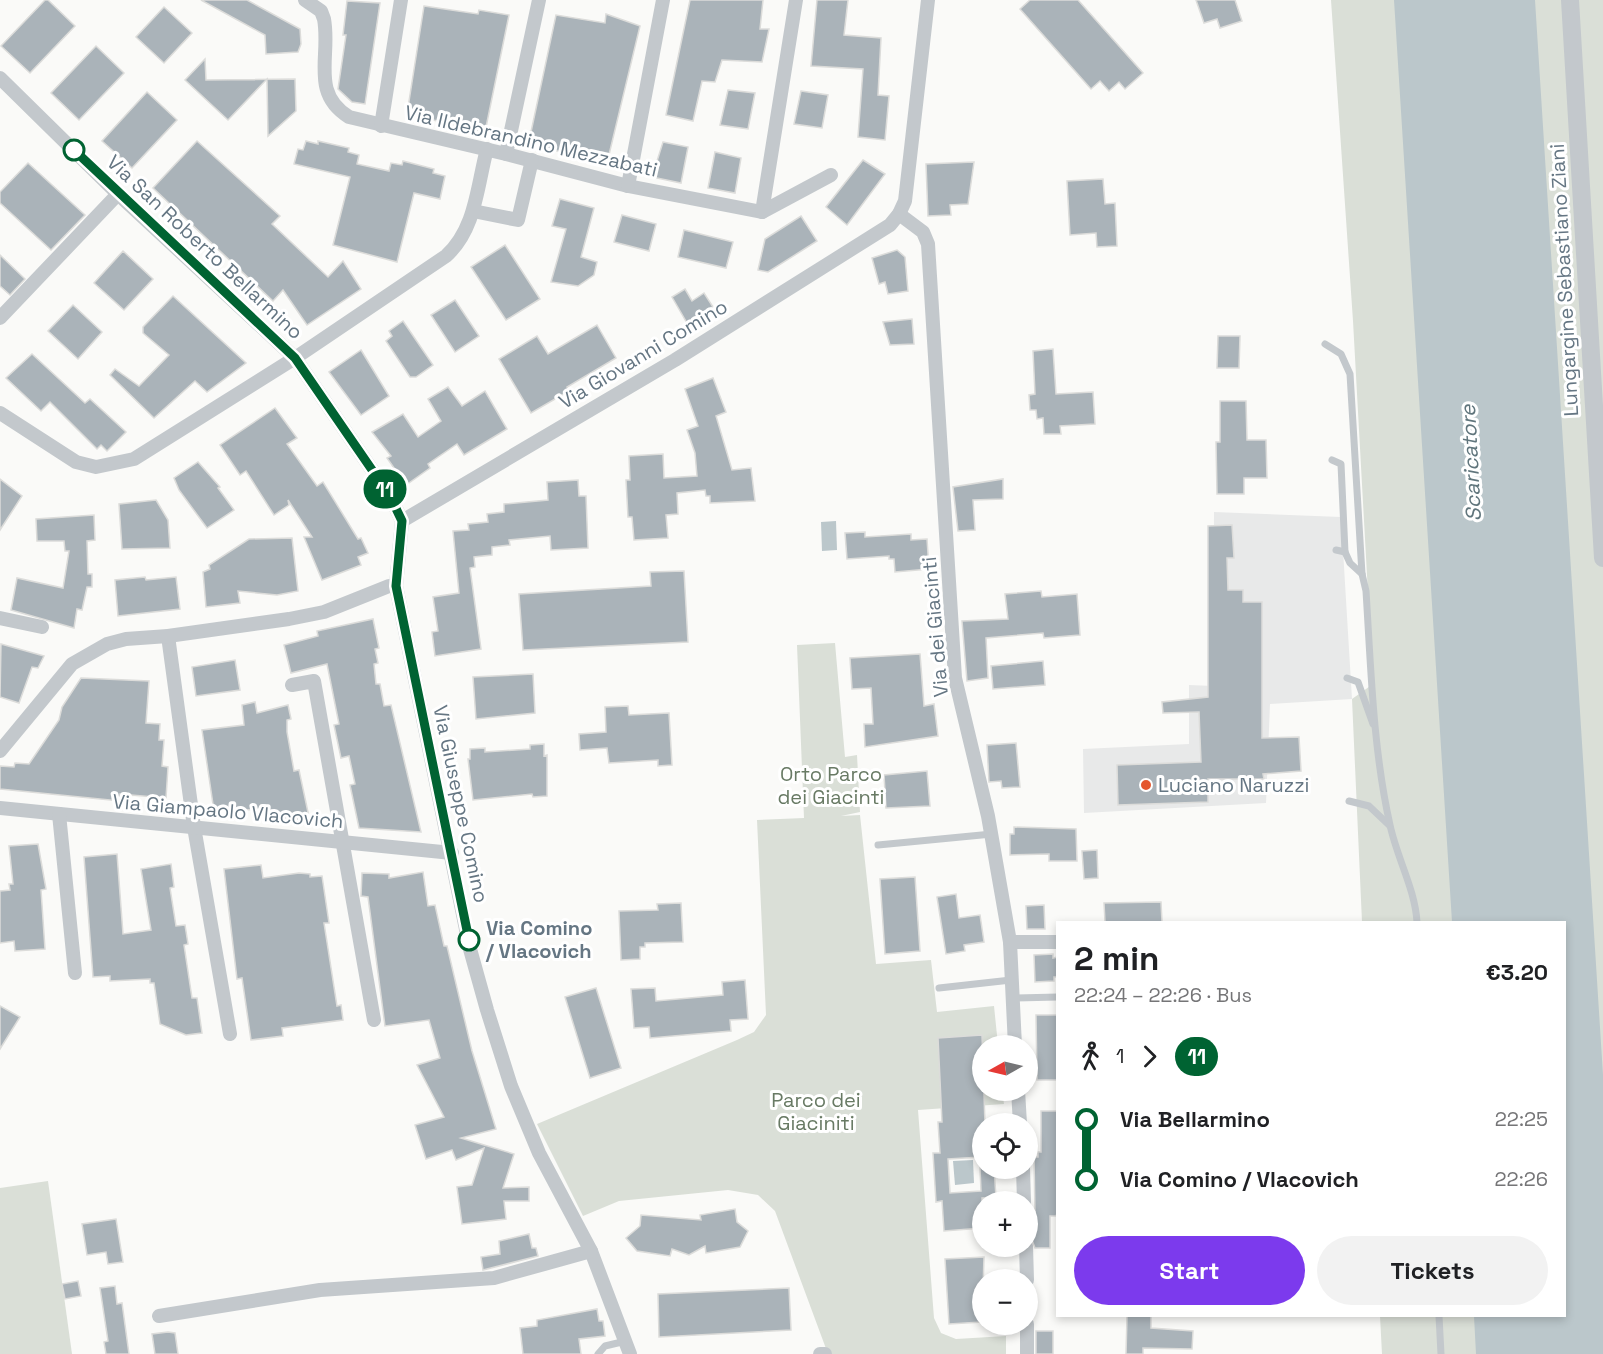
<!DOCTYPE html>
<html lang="en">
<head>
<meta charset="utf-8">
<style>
  body { margin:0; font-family:"Space Grotesk",sans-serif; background:#f2f2f2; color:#202124; height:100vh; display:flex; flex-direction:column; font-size:22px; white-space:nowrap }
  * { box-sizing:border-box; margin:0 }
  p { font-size:20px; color:#757577 }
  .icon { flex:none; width:33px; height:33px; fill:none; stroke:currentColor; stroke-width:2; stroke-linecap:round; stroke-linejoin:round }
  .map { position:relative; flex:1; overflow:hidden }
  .drawer { position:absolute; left:1056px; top:921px; width:510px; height:396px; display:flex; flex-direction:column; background:#fff; border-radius:0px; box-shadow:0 3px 9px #0003 }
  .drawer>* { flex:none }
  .badge { padding:0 12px; border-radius:20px; font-size:21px; line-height:39px }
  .needle { width:39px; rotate:262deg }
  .buttons { position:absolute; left:972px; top:1035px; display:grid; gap:12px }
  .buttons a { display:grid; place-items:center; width:66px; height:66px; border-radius:50%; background:#fff; box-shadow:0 3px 9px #0003; font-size:30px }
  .map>.badge { position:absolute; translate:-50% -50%; box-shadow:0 0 0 3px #fff }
  .legs { display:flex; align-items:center; gap:9px; height:66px; padding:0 18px; font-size:20px }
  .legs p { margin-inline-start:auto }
  .summary { display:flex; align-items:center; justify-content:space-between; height:102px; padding:0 18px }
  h1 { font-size:33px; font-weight:700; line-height:45px }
  .button { display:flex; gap:12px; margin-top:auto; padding:12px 18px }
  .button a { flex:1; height:69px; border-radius:36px; background:#7c3aed; color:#fff; font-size:24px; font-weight:700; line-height:69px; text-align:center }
  .button a+a { background:#f2f2f2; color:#202124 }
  ul { padding:0 18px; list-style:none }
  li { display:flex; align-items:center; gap:21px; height:60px; font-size:22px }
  li i { display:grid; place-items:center; width:9px; height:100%; margin:0 8px; background:currentColor }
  li i::after { content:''; width:15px; height:15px; margin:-8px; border:4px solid; border-radius:50%; background:#fff }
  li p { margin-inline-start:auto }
  li:first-child i { background:linear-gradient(#0000 50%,currentColor 0) }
  li:last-child i { background:linear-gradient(currentColor 50%,#0000 0) }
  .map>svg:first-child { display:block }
  .built { fill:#e8e9e9 }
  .green { fill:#dadfd7 }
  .water { fill:#bbc7cb }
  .building { fill:#aab3b9; stroke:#dcdcda; stroke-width:1.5 }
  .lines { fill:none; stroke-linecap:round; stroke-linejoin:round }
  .service { stroke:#c3c8cc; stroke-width:7 }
  .minor { stroke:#c3c8cc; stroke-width:14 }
  .tertiary { stroke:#c3c8cc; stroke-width:18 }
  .line-1-casing { stroke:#fff; stroke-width:14 }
  .line-1 { stroke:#006332; stroke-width:9 }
  .stop-1-dot { fill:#fff; stroke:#006332; stroke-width:3 }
  .poi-dot { fill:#e4572e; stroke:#fff; stroke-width:2 }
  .labels { text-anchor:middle; stroke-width:6; stroke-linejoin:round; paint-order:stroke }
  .street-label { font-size:20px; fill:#657683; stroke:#fff }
  .park-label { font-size:20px; fill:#687a64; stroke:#fff }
  .poi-label { font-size:20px; fill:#657683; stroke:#fff; text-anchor:start }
  .stop-label { font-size:20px; font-weight:bold; fill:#657683; stroke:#fff; text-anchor:start }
  .water-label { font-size:21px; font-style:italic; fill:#60757c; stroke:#fff }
</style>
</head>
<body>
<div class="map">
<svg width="1603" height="1354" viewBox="0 0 1603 1354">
  <rect width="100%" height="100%" fill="#fafaf8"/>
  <path class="built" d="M1214,512l127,5 11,182 -82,5 -4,99 -182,10 -1,-64 106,-5v-59l24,1z"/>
  <g class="green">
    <path d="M1331,0h272v1354h-221l-2,-38h184v-394h-202l-10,-223 21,-15 -20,-363z"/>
    <path d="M835,643l10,114 12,-2 3,57 -19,4 19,-1 16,149 55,-4 6,52 57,-6 4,39 -16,1v44l20,1 2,13 -86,6 16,208 7,15 15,6 50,-3v18h-178l-53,-143 -17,-16 -30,-5 -109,11 -36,15 -46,-92 200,-84 17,-8 12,-17 -9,-195 47,-2 -7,-173z"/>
    <path d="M48,1181l24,173h-72v-166z"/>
  </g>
  <g class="water">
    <path d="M1394,0h141l68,1075v279h-127l-2,-38h90v-394h-112z"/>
    <path d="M836,521l1,29 -15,1 -1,-29z"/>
    <path d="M973,1160l1,23 -19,2 -2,-24z"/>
  </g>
  <g class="building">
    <path d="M45,0h3l27,26 -45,47 -29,-27z"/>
    <path d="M201,0h46l53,29 1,15 -3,8 -32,2 -1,-19z"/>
    <path d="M690,0h73l-3,29h9l-7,33 -40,-2 -7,22 -13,-1 -9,40 -27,-6z"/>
    <path d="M817,0h31l-4,35 37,3 -3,57 11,1 -4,44 -27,-3 5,-68 -52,-3z"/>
    <path d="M1030,0h48l65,73 -18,16 -6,-7 -10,9 -9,-10 -9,8 -71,-80z"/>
    <path d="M1196,0h39l7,21 -22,7 -3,-9 -13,4z"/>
    <path d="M347,1l33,2 -15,101 -13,-2 -14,-13 8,-54h-3z"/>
    <path d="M424,6l54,8 1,-4 30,5 -24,117 -78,-18z"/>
    <path d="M164,7l28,26 -28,30 -28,-26z"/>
    <path d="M606,14l34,12 -33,137 -27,-6 1,-2 -53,-9 28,-131 49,8z"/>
    <path d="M96,46l28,27 -45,47 -28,-27z"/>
    <path d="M205,59l1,21 89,-1 1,32 -28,25 -1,-57 -39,41 -43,-40z"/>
    <path d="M728,90l27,3 -7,36 -28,-4z"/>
    <path d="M801,91l27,4 -6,33 -28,-4z"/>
    <path d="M147,92l30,28 -45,48 -30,-27z"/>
    <path d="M197,141l83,75 -8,8 56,53 15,-16 18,28 -54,36 -24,-35 -10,11 -120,-113z"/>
    <path d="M306,141l12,3v-3l31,7 -1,4 11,3 -2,9 32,7 2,-8 11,2 1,-4 31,8 -1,4 12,3 -5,23 -26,-6 -17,69 -64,-17 17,-68 -56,-13 4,-15 5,1z"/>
    <path d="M663,142l25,5 -7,36 -29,-6z"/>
    <path d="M715,152l26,6 -6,35 -27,-5z"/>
    <path d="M863,160l22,14 -38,51 -21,-18z"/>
    <path d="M974,162l-6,42 -18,1 1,10 -23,1 -2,-52z"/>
    <path d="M28,163l57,52 -34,35 -51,-47v-11z"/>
    <path d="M1103,179l2,25 10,-1 2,43 -20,1 -1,-14 -26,2 -3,-54z"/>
    <path d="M560,199l34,9 -13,49 16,5 -3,13 -16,11 -27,-4 15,-53 -14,-3z"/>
    <path d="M622,215l34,9 -7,27 -35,-9z"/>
    <path d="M801,216l16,25 -49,31 -10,-2 7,-31z"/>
    <path d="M684,230l49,12 -7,26 -48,-11z"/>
    <path d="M505,245l35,54 -34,21 -35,-53z"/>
    <path d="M897,250l8,7 3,34 -20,3 -3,-12 -6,2 -7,-26z"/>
    <path d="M123,251l30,28 -29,31 -30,-27z"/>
    <path d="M0,255l25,24 -15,16 -10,-9z"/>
    <path d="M685,289l7,12 12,-8 9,14 -26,16 -15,-26z"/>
    <path d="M173,296l73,67 -39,29 -12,-11 -41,37 -44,-43 5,-6 24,17 30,-31 -26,-22v-6z"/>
    <path d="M455,300l24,36 -24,16 -24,-37z"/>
    <path d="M73,305l29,27 -24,27 -30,-28z"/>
    <path d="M912,319l2,25 -24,1 -7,-23z"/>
    <path d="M403,321l30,44 -17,12h-6l-24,-36 6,-5 -3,-5z"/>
    <path d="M597,325l19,33 -49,29 2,4 -38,22 -32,-54 38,-23 11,18z"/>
    <path d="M1218,336h22l-1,32h-22z"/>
    <path d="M1053,349l3,45 37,-2 2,32 -35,2 1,8h-17l-1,-16 -6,1 -1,-9h-6l-1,-15 6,-1 -2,-43z"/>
    <path d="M361,350l28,46 -28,19 -32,-43z"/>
    <path d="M32,354l53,49 5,-4 36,33 -19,19 -6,-6 -4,4 -47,-47 -9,9 -35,-33z"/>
    <path d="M713,378l13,34 -10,4 16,54 19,-2 4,33 -45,2v-7h-4l-1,-6 -28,3 1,21 -12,1 2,23 -34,2 -2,-23h-4l-2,-37h4l-1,-24 34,-2 1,24 33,-2 -2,-23 -8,-23 11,-4 -13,-37z"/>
    <path d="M448,387l14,19 23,-15 22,38 -43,26 -7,-11 -29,20 2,4 -24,17 -19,-27 4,-2 -19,-24 31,-18 15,23 23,-16 -13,-22z"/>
    <path d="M1220,401h26l1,39h19l1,38h-23v16h-27l-1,-52h4z"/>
    <path d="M275,408l22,30 -10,6 30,42 6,-4 35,57 3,-1 7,15 -10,4 3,8 -39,15 -18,-43h8l-24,-37 1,5 -15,10 -28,-44 -6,4 -20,-30z"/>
    <path d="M198,462l22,25 -2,1 16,22 -27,18 -28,-38 -5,-12z"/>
    <path d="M0,479l22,17 -22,34z"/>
    <path d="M1003,479v20l-30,1 2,30 -17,1 -5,-44z"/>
    <path d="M578,480l1,16h7l2,52 -37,2 -1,-14 -41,4 1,5 -18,2v8l-18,2 1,10 -5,1 11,81 -46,7 -3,-24 6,-1 -5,-34 26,-4 -6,-62 16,-1 -1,-6 20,-2 -1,-8 17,-2v-8l44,-4 -1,-18z"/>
    <path d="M156,500l12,20 2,28 -48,1 -3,-45z"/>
    <path d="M94,515l1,25 -8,1 1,33h4v13h-5l-5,23 -5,-1 -3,19 -63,-18 6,-32 46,10 6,-37h-4l-1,-10h-27l-1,-22z"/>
    <path d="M1232,525l2,33h-7l1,32h15v12h19v136l37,-1 2,34 -38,3 1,5h-56v23l-90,3 -1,-40 84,-3 -2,-50 -36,1 -1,-11 46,-5v-171z"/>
    <path d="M865,532v5l46,-3v6l16,-1 2,30 -34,3 -1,-13h-5v-3l-42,3 -2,-26z"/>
    <path d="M292,538l6,53 -21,4 -39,-4 2,12 -34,4 -3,-35 7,-3 -1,-4 40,-26z"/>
    <path d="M684,571l4,71 -165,8 -4,-56 132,-8 -1,-14z"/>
    <path d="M145,577l1,3 30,-3 4,32 -62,7 -3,-36z"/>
    <path d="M1041,591l1,6 35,-3 3,41 -36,3 -1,-5 -57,5 2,40 -21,3 -5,-60 46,-2 -3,-25z"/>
    <path d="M373,619l6,29 -4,1 3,14 -4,1 2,20h4l4,22 7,-1 30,127 -62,-4 -9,-43 5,-1 -6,-28 -8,2 -7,-33 5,-1 -12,-60 -36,9 -7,-28 34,-9 -1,-5z"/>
    <path d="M1,644l43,12 -6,12 -6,-1 -13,36 -19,-6z"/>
    <path d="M920,654l4,52 10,-2 4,32 -73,11 -1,-23h9l-2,-36 -19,1 -2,-31z"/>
    <path d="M235,660l5,30 -44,6 -4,-29z"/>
    <path d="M1043,661l2,24 -52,4 -2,-23z"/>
    <path d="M533,674l2,39 -59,6 -3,-42z"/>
    <path d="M81,678l68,3 -3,42 14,1 -1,16h5l-2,26 6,1 -2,31 -46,-4v7l-120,-12v-23l14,1 1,-4 14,1 30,-44 3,-13z"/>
    <path d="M255,702l2,11 31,-8 3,14 -4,1v12l7,39 5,-1 10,47 -12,3 -29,-3 -1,-8 -53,2 -12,-81 42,-5 -2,-20z"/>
    <path d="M628,706l1,9 40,-2 3,52 -14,1v-6l-49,3 -2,-15 -27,2 -1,-16 27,-2 -1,-25z"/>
    <path d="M1016,743l4,44 -18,1 -1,-7 -12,1 -2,-37z"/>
    <path d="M544,744v12l3,-1v41l-14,1 -1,-3 -59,6 -5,-41h2v-10l15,-1v4l45,-3v-4z"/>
    <path d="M927,771l3,35 -44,2 -2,-33z"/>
    <path d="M1014,827l62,2 1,32h-28v-7l-39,1v-21h4z"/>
    <path d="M38,844l8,45 -5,1 4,59 -30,2 -1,-10 -14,2v-52l10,-1 -1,-6h4l-4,-38z"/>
    <path d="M1097,850l1,28 -14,1 -2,-28z"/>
    <path d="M117,854l6,80 28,-4 -10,-61 30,-5 3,23 -4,1 6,38 9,-1 3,19 -4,1 8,53h5l5,35 -16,2 -26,-11 -6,-41h-4v-4l-40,2v-5l-17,1 -9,-120z"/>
    <path d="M261,865l2,13 36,-5 11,1v3l12,-1 7,47h-5l13,83 4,-1 2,15 -61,8 1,8 -32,4 -9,-62 -5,1 -13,-110z"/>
    <path d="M423,872l5,34 7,-1 9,41h3l25,105 24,78 -35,9 53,16 -11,34 26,-1v14h-25l2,18 -44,5 -5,-37 15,-2 12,-37 -28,12 -4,-10 -26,9 -11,-34 29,-8 -27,-52 23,-7 -11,-38 -44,6 -17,-129 -7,-1 1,-23 27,1v4z"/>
    <path d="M915,877l5,74 -35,3 -5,-75z"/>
    <path d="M956,894l3,24 21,-3 4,27 -20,3 1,6 -19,3 -9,-57z"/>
    <path d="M1161,902l1,20h-57l-1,-19z"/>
    <path d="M681,903l2,39 -38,1v4h-5v12l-19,1 -2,-49 39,-1 -1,-6z"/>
    <path d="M1044,905l1,24h-18l-1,-23z"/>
    <path d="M1053,954v4l5,-1v20h-4v4l-19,1 -1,-27z"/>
    <path d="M745,980l3,39 -18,1 1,11 -81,7 -1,-11 -15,1 -3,-39 24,-1 1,13 67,-6 -1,-13z"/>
    <path d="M596,988l25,80 -31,10 -25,-81z"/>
    <path d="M0,1006l20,11 -20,32z"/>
    <path d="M1036,1015h22v65h-21z"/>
    <path d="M982,1035l3,89h-3v33l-34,2 2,34 31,-2 -1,-23h14l2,29 -14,1v30l-38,3 -2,-30 -6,1 -3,-49h7l-2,-31h4l-4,-84z"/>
    <path d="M1041,1111h17v100l-2,5h-6v32h-15l-3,-8v-24h3l-1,-59h4v-5h3z"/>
    <path d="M735,1209l2,13 11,9 -8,16 -34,6 -1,-7 -16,9 -17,-6 -2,7 -33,-5 -11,-13 14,-12 1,-11 60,5 -1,-5z"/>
    <path d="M116,1219l7,43 -15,2 -2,-12 -19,3 -5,-31z"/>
    <path d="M529,1234l3,14h4l2,8 -55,14 -2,-13 19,-3 -1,-13z"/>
    <path d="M984,1257l-2,65 -33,2 -4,-65z"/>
    <path d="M78,1281l3,15 -16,3 -3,-15z"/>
    <path d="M115,1286l2,18 5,-1 7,51h-23l-2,-12 4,-1 -8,-53z"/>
    <path d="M789,1288l2,42 -132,7 -1,-43z"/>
    <path d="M597,1309l2,12h4l2,15 -26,3 2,15h-58l-3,-26 17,-2v-6z"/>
    <path d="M1127,1316h24v12l42,3 -1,18 -49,-1v6h-17z"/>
    <rect x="1036" y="1331" width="17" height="23"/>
    <path d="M168,1332l7,1 3,21h-23l-3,-20z"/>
  </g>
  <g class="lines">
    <g class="service">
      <path d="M1325,344l16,10 9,20 12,200 4,17c5,78 7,158 24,234 7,33 25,64 27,97"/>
      <path d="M1332,460l9,4 4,88 5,11 12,11"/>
      <path d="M1336,550l9,2"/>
      <path d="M1347,678l11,4 15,42"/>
      <path d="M1349,801l20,5 20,19"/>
      <path d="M878,845l114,-11"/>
      <path d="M939,988l72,-8"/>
      <path d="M1012,998l46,-1"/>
      <path d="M1439,1316l2,38"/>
      <path d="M598,1354l7,-8 21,-5"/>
    </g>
    <g class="minor">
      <path d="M305,0l16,11 3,8c7,37 -14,74 25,98l157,37 122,32 134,26 69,-37"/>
      <path d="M0,78l118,116 177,164 95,138 12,25 -6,65 74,363 17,61 24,76 28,67 52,98 39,103"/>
      <path d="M381,126l20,-126"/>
      <path d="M506,154l33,-154"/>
      <path d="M628,186l35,-186"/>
      <path d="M473,211l45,9 14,-60"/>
      <path d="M762,212l34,-212"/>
      <path d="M899,214l24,18 5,12 27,434 33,138 22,126 5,104"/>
      <path d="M0,318l118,-124"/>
      <path d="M0,413l76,49 20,5 38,-8 161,-101 151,-102c30,-27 31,-70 41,-107"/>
      <path d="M402,521l273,-161 215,-135 9,-11 6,-13 23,-201"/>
      <path d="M0,618l42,9"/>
      <path d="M168,636l26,191 36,207"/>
      <path d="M292,685l22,-4 60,339"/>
      <path d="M0,751l72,-87 35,-20 19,-5 42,-3 121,-17 35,-7 65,-26h7"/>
      <path d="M0,808l452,45"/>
      <path d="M59,814l16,159"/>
      <path d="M1010,942h48"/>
      <path d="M1018,1090l2,34"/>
      <path d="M1023,1168l1,34"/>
      <path d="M1026,1246l1,34"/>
      <path d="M159,1316l161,-26 174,-12 97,-27"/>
      <path d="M1027,1324v30"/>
      <path d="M820,1354h5"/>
    </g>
    <path class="tertiary" d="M1570,0l33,558"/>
  </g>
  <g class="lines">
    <g class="line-1-casing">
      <path id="line-1" d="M74,150l221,208 95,138 12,25 -6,65 73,354"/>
    </g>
    <use href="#line-1" class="line-1"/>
  </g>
  <g class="stop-1-dot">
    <circle cx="74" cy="150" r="10"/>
    <circle cx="469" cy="940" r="10"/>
  </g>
  <circle class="poi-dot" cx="1146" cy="785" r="6"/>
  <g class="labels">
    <g class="street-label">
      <text transform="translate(531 141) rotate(13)" y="7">Via Ildebrandino Mezzabati</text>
      <text transform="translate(205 247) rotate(43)" y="7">Via San Roberto Bellarmino</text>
      <text transform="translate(1564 280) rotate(-93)" y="7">Lungargine Sebastiano Ziani</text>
      <text transform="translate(643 354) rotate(-31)" y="7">Via Giovanni Comino</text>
      <text transform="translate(935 627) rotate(-95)" y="7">Via dei Giacinti</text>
      <text transform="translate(461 804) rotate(78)" y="7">Via Giuseppe Comino</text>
      <text transform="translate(228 811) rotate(5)" y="7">Via Giampaolo Vlacovich</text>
    </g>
    <g class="park-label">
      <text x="831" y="781">Orto Parco<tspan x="831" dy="23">dei Giacinti</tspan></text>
      <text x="816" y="1107">Parco dei<tspan x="816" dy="23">Giaciniti</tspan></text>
    </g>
    <g class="poi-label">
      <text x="1158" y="792">Luciano Naruzzi</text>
    </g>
    <g class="stop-label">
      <text x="486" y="935">Via Comino<tspan x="486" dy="23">/ Vlacovich</tspan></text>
    </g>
    <g class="water-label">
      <text transform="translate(1471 463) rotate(-93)" y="7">Scaricatore</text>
    </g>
  </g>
</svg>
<div class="buttons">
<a><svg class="needle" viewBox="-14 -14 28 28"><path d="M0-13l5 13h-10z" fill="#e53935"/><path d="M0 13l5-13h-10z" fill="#757577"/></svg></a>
<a><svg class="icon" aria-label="locate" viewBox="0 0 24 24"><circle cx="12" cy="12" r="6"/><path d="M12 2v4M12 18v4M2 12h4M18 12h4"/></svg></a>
<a>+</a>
<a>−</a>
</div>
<b class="badge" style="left:385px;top:489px;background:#006332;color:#fff">11</b>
<section class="drawer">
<div class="summary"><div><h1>2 min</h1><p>22:24 – 22:26 · Bus</p></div><b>€3.20</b></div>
<div class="legs"><svg class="icon" aria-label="walk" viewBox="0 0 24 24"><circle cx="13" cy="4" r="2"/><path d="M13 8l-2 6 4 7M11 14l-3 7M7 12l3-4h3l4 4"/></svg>1<svg class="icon" aria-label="forward" viewBox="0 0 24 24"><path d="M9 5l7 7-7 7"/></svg><b class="badge" style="background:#006332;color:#fff">11</b></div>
<ul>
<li><i style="color:#006332"></i><b>Via Bellarmino</b><p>22:25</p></li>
<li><i style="color:#006332"></i><b>Via Comino / Vlacovich</b><p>22:26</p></li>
</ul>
<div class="button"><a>Start</a><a>Tickets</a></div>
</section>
</div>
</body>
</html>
